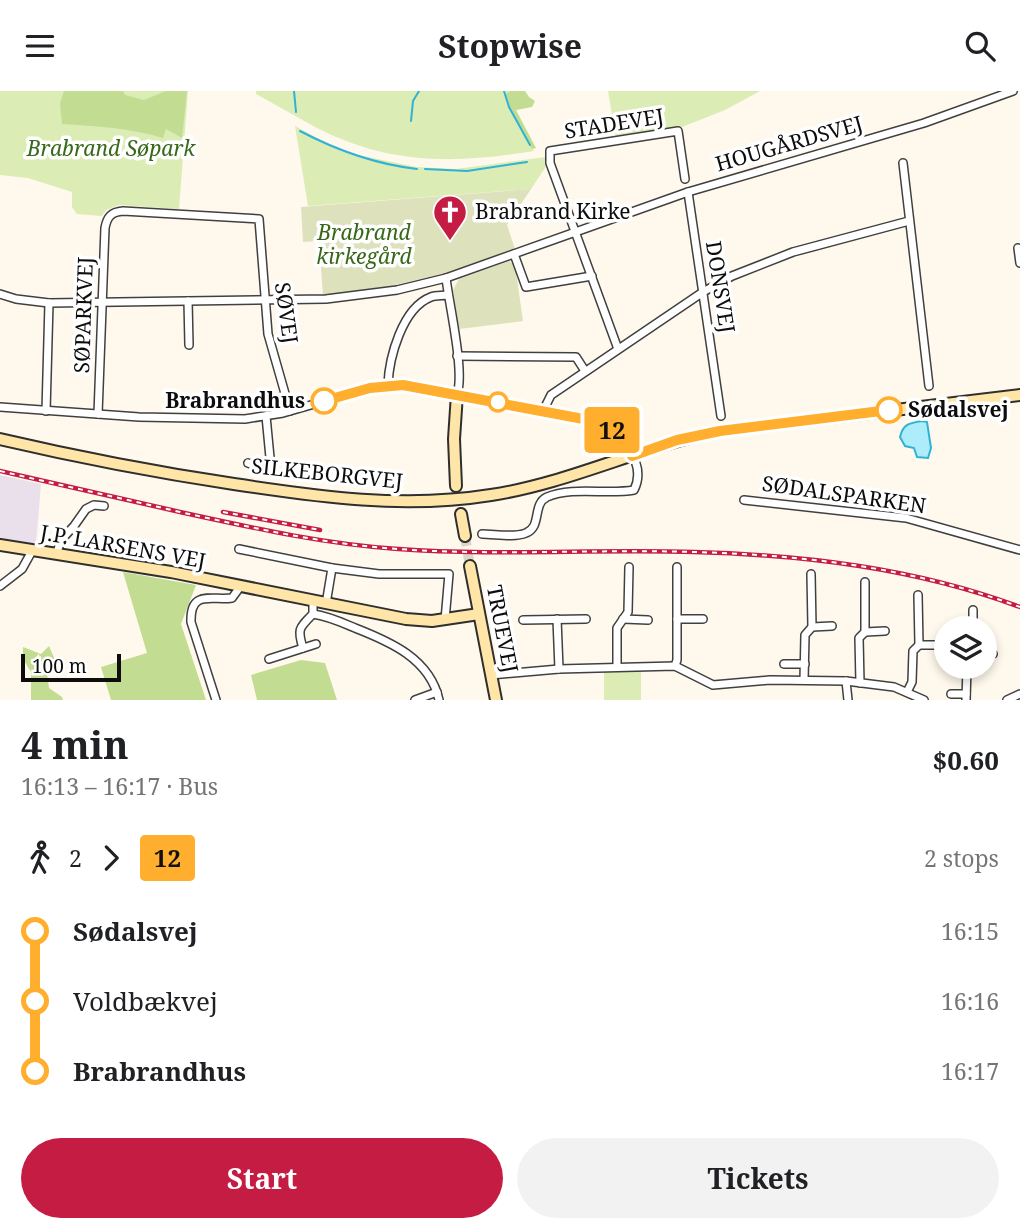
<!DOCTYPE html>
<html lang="en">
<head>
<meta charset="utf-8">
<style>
  body { margin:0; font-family:"Noto Serif",serif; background:#f2f2f2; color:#202124; height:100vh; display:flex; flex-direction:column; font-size:26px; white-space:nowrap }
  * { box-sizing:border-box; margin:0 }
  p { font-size:23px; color:#757577 }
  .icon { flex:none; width:38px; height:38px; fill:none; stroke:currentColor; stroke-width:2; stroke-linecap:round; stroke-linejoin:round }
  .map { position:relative; height:609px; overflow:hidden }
  .sheet { display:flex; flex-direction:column; background:#fff; flex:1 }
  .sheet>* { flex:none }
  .badge { padding:0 14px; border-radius:5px; font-size:24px; line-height:46px }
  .fabs { position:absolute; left:934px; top:525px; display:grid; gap:14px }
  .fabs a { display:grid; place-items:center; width:63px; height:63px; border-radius:50%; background:#fff; box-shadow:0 4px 10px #0003; font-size:35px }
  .scale { position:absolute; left:21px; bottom:18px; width:100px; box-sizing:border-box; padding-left:7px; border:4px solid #0d0d0d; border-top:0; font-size:19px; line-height:24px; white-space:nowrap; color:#0d0d0d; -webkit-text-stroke:5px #fff; paint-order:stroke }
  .map>.badge { position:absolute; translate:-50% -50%; box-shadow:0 0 0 4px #fff }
  .legs { display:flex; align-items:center; gap:10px; height:77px; padding:0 21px; font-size:23px }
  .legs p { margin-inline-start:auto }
  .headline { display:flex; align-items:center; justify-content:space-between; height:119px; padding:0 21px }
  h1 { font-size:38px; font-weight:700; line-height:52px }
  .button { display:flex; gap:14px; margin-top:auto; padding:14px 21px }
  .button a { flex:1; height:80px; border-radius:42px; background:#c51c44; color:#fff; font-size:28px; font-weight:700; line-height:80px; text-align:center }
  .button a+a { background:#f2f2f2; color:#202124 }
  ul { padding:0 21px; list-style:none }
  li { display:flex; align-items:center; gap:24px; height:70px; font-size:26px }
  li i { display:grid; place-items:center; width:10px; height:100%; margin:0 9px; background:currentColor }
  li i::after { content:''; width:18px; height:18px; margin:-9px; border:5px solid; border-radius:50%; background:#fff }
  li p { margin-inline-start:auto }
  li:first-child i { background:linear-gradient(#0000 50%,currentColor 0) }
  li:last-child i { background:linear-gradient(currentColor 50%,#0000 0) }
  header { display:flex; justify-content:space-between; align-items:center; height:91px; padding:0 21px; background:#fff; font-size:32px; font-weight:700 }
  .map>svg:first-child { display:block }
  .industrial { fill:#e9e0ec }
  .green { fill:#dbecb4 }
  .forest { fill:#c2dd92 }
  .cemetery { fill:#dde2bc }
  .water { fill:#adecfa; stroke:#30b2d5; stroke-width:2 }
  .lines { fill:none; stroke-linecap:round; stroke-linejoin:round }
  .stream { stroke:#30b2d5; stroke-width:2 }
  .secondary-tunnel { stroke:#dbd5cb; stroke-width:10; stroke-dasharray:10 5; stroke-linecap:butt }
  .street-casing { stroke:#404040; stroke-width:10 }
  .secondary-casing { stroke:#2f2f2f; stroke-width:14 }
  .street { stroke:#fff; stroke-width:7 }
  .secondary { stroke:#ffe5a7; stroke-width:10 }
  .rail-casing { stroke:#c51c44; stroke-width:4.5 }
  .rail { stroke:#fff; stroke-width:2; stroke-dasharray:5; stroke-linecap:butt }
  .line-1-casing { stroke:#fff; stroke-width:16 }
  .line-1 { stroke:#ffae2d; stroke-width:10 }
  .stop-1-dot { fill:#fff; stroke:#ffae2d; stroke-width:3.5 }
  .labels { text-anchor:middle; stroke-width:7; stroke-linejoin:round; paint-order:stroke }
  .street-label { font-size:21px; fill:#0d0d0d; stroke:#fff }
  .park-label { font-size:21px; font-style:italic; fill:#386819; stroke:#fff }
  .poi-label { font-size:21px; fill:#0d0d0d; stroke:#fff; text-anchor:start }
  .stop-label { font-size:21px; font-weight:bold; fill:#0d0d0d; stroke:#fff; text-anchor:end }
</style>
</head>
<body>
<header><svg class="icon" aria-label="menu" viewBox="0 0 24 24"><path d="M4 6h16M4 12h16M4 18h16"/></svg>Stopwise<svg class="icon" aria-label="search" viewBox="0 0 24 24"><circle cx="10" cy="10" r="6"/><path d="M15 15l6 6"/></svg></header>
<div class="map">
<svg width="1020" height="609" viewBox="0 0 1020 609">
  <rect width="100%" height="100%" fill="#fff8ec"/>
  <path class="industrial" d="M0,384l41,9 -5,60 -36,-6z"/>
  <g class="green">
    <path d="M0,0h188l-9,118 -60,-4 -13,5 -4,6 -25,-2 -5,-7v-15l-44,-14 -28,-3z"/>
    <path d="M256,0h254l-1,16 25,44c-79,13 -144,14 -217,-23 -21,-11 -40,-23 -61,-34z"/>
    <path d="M608,0h152l-35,19 -43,17 -66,11z"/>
    <path d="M295,35l48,26 74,15 39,2 90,-12 1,8 -16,24 -223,17z"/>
    <path d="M641,578v31h-37v-30z"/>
  </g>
  <g class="forest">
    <path d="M64,0h59l2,4 19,5 22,-9h21l-5,47 -16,-9 -3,9c-33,-10 -66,-12 -101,-14l-2,-21z"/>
    <path d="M510,0h15l4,6 6,4 -3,6 -16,3 20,38 -4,1 -23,-42 -4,-12z"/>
    <path d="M123,481l73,13 -15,39 25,76h-95l-10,-33 46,-14z"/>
    <path d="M49,555l9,21 -11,6 2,15 13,9 1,3h-32v-28l-8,-13v-12l18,7z"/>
    <path d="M301,569l24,3 12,37h-80l-6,-25z"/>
  </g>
  <g class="cemetery">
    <path d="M531,98l-24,36 8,24 -74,25 -55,13 -63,8 -4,-54 -16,1 -2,-35z"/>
    <path d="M509,170l6,4 8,56 -64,8 -6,-39 6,-11z"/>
  </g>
  <path class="water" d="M922,330l5,1 4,26 -3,10 -11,-1 -3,-9 -9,-2 -5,-9c3,-13 9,-14 22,-16z"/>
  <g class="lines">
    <g class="stream">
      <path d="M294,0l2,21"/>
      <path d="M504,0l5,16 21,38"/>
      <path d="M411,30l2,-20 6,-10"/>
      <path d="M300,40c38,20 74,33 117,38"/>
      <path d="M425,78l42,2 60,-9"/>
    </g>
    <path class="secondary-tunnel" d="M465,445l5,30"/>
    <g class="street-casing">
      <g id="street">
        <path d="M903,72l26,223"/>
        <path d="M688,101l33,224"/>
        <path d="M1018,157l2,15"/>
        <path d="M514,163l12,33 66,-11"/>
        <path d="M446,187c3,26 19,94 11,116"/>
        <path d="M0,203l16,5 33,4 277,-4 71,-9 49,-12 242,-86 236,-69 89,-32"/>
        <path d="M188,210l1,44"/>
        <path d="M618,258l-68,-186v-12l128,-20 7,48"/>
        <path d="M457,265l119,1 9,14"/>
        <path d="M388,294c1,-27 14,-77 43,-88 5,-2 11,-1 17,-2"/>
        <path d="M0,316l139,10 106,2 38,-6 87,-25 33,-3 191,36c25,10 54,41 40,69 -27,5 -61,-4 -87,7 -15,7 -5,30 -21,36 -12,5 -31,1 -44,1"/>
        <path d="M46,320l3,-108"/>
        <path d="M543,320l8,-16 152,-103 29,-16 61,-24 116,-31"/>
        <path d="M98,323l7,-186c2,-11 6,-16 18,-17l136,8 9,115 22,77"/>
        <path d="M248,372l17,7 6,-2 -5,-52"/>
        <path d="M744,409l162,18 114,32"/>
        <path d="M239,458l93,19 -6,36"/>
        <path d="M56,463l6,-15 12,-13 12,-17 8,-4 10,1"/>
        <path d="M332,477l47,6h70l-4,46"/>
        <path d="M0,495l22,-17 10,-18"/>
        <path d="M973,519v18"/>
        <path d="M313,523c15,2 28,8 42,14 36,14 75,31 84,72"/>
        <path d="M557,528l2,50"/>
        <path d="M623,528l25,1"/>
        <path d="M677,528h26"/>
        <path d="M523,529l63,-1"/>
        <path d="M812,536l20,-1"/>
        <path d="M865,541l20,-1"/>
        <path d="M919,554h21"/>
        <path d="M303,557c-6,-19 -4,-20 10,-34v-12"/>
        <path d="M985,563h8"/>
        <path d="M269,568l47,-15"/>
        <path d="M784,573h21"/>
        <path d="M675,575l2,-6v-93"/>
        <path d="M617,576v-39l11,-16 1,-45"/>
        <path d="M491,584l68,-6 116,-3 38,19 57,-5 76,1 48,6 30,13"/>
        <path d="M804,589l1,-45 7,-8 -1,-53"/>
        <path d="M846,590l2,19"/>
        <path d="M860,592l-1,-45 6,-6v-50"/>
        <path d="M907,601l5,-10 1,-31 6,-6 -1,-50"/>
        <path d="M951,603h15"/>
        <path d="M216,609l-25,-78c-1,-33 21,-21 41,-24l8,-11"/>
        <path d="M415,609l22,-8"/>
        <path d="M966,609l1,-33"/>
        <path d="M1007,609l13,-6"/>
      </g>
    </g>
    <g class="secondary-casing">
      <g id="secondary">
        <path d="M0,348c77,18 155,33 234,45 86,13 170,25 257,11 79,-12 151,-49 229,-64l300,-36"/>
        <path d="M456,395l-2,-47 3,-45"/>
        <path d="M461,423l4,22"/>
        <path d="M0,454l171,27 235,47 26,2 47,-7"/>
        <path d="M470,475l26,134"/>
      </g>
    </g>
    <use href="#street" class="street"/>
    <use href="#secondary" class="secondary"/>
    <g class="rail-casing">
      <g id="rail">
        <path d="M0,380c60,14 120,27 180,41 73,16 144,32 218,37 99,7 197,0 296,3 111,3 221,16 326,55"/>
        <path d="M223,421l97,18"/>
      </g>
    </g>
    <use href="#rail" class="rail"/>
  </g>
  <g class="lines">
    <g class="line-1-casing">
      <path id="line-1" d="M324,310l46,-13 33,-3 191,36c19,7 29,17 38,35l45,-16 43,-9 169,-21"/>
    </g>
    <use href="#line-1" class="line-1"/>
  </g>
  <defs>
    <g id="church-pin" transform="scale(1.75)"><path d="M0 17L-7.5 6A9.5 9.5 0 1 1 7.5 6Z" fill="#c51c44" stroke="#fff"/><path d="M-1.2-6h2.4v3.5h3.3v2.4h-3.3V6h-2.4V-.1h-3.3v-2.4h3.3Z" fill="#fff"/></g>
  </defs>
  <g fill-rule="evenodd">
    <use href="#church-pin" x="450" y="121"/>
  </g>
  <g class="stop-1-dot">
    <circle cx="324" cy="310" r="12"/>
    <circle cx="498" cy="311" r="9"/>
    <circle cx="889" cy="319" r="12"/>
  </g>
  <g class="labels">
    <g class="street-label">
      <text transform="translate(614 33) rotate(-9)" y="7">STADEVEJ</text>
      <text transform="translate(789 53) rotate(-16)" y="7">HOUGÅRDSVEJ</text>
      <text transform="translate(720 196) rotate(81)" y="7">DONSVEJ</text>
      <text transform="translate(286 222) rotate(82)" y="7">SØVEJ</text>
      <text transform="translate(84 224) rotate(-88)" y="7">SØPARKVEJ</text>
      <text transform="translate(327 383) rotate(6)" y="7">SILKEBORGVEJ</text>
      <text transform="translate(844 404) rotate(8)" y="7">SØDALSPARKEN</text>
      <text transform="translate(123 456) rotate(10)" y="7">J.P. LARSENS VEJ</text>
      <text transform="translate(502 538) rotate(79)" y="7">TRUEVEJ</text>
    </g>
    <g class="park-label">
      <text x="111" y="65">Brabrand Søpark</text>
      <text x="364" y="149">Brabrand<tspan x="364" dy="24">kirkegård</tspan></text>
    </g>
    <g class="poi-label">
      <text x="475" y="128">Brabrand Kirke</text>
    </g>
    <g class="stop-label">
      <text x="305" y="317">Brabrandhus</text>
      <text x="908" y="326" text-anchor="start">Sødalsvej</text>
    </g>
  </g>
</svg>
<div class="fabs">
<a><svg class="icon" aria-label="layers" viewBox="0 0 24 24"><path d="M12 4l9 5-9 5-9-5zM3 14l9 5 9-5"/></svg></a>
</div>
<div class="scale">100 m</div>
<b class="badge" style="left:612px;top:339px;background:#ffae2d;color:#111">12</b>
</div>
<section class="sheet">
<div class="headline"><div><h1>4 min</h1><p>16:13 – 16:17 · Bus</p></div><b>$0.60</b></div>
<div class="legs"><svg class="icon" aria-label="walk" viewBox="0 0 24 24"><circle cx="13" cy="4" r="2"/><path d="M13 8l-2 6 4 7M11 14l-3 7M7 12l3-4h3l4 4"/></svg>2<svg class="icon" aria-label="forward" viewBox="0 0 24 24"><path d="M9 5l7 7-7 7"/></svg><b class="badge" style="background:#ffae2d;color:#111">12</b><p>2 stops</p></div>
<ul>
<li><i style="color:#ffae2d"></i><b>Sødalsvej</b><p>16:15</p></li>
<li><i style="color:#ffae2d"></i><span>Voldbækvej</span><p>16:16</p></li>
<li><i style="color:#ffae2d"></i><b>Brabrandhus</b><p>16:17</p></li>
</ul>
<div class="button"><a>Start</a><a>Tickets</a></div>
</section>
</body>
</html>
